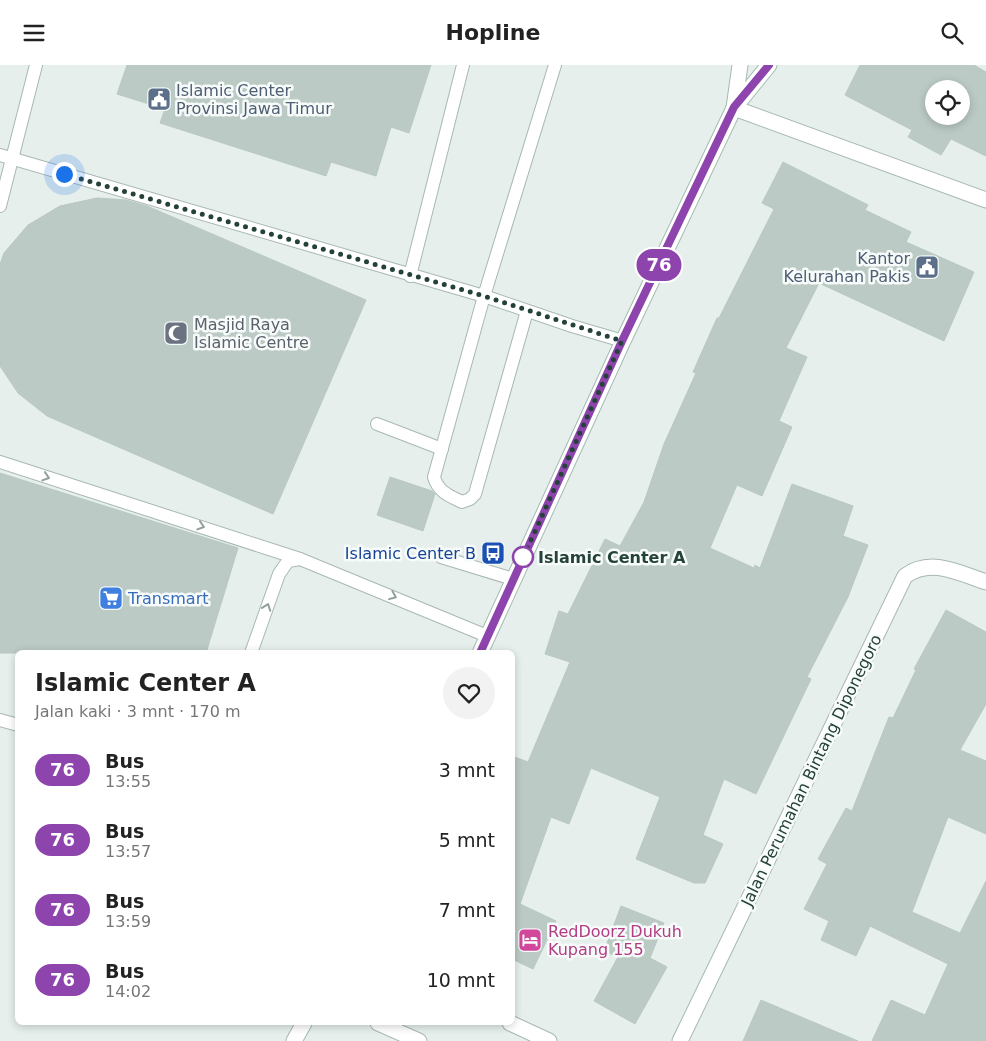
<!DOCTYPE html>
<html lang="id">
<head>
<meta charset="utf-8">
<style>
  body { margin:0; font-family:"DejaVu Sans",sans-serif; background:#f2f2f2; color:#222; height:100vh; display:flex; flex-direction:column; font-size:19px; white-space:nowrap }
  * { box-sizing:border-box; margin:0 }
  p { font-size:16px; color:#767676 }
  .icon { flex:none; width:28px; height:28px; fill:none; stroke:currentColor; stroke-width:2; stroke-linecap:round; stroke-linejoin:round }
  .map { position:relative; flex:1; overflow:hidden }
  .panel { position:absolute; left:15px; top:585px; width:500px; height:375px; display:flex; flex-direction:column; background:#fff; border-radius:8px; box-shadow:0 2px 8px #0003 }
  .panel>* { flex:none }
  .badge { padding:0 10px; border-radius:16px; font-size:18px; line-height:32px }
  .controls { position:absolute; left:925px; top:15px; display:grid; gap:10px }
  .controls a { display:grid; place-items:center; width:45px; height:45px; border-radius:50%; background:#fff; box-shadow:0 2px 8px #0003; font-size:25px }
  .you { position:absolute; width:25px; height:25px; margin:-12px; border:4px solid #fff; border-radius:50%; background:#1a73e8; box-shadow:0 0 0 8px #1a73e833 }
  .map>.badge { position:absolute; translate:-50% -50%; box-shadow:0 0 0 2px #fff }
  .round { display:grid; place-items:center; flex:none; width:52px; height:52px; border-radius:26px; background:#f2f2f2 }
  .headline { display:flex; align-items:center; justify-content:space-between; height:85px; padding:0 20px }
  h1 { font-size:24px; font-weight:700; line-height:38px }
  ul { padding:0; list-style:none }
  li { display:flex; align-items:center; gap:15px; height:70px; padding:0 20px }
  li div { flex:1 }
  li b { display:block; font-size:19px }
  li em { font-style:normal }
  li .badge { min-width:55px; font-weight:700; text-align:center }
  header { display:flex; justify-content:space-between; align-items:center; height:65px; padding:0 20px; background:#fff; font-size:22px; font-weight:700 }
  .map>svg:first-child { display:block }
  .building { fill:#bbcac4; stroke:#b8c9c2; fill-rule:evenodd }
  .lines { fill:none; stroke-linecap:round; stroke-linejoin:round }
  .lane-casing { stroke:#a8b8b2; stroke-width:14 }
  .street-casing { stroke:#a8b8b2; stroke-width:17 }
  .secondary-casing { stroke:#a4bbb3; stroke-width:17 }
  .lane { stroke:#fff; stroke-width:12 }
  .street { stroke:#fff; stroke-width:15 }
  .secondary { stroke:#fff; stroke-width:15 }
  .oneway { stroke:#92a09c }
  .line-casing { stroke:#fff; stroke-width:11 }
  .line { stroke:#8e44ad; stroke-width:8 }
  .walk { stroke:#24423a; stroke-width:5; stroke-dasharray:0 9 }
  .stop-dot { fill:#fff; stroke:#8e44ad; stroke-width:2.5 }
  .labels { text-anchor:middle; stroke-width:5; stroke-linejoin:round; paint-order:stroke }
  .service-label { font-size:16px; fill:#4e5e75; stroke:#f7fbf9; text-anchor:start }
  .worship-label { font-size:16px; fill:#5b616d; stroke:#f7fbf9; text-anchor:start }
  .transit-label { font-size:16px; fill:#164399; stroke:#f7fbf9; text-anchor:end }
  .stop-label { font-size:16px; font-weight:bold; fill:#24423a; stroke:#f7fbf9; text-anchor:start }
  .shop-label { font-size:16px; fill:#366cbe; stroke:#f7fbf9; text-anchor:start }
  .street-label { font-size:16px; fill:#24423a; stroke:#f7fbf9 }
  .hotel-label { font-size:16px; fill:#b23c85; stroke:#f7fbf9; text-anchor:start }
</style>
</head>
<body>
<header><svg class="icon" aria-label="menu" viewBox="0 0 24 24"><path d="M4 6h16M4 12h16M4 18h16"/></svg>Hopline<svg class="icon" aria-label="search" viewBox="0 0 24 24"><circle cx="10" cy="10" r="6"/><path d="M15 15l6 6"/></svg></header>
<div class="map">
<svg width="986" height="976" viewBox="0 0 986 976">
  <rect width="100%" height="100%" fill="#e6efeb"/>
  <g class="building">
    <path d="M127,0h304l-22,68 -18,-6 -15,49 -45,-14 -5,14 -166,-53 5,-14 -48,-15z"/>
    <path d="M860,0h114l12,7v84l-35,-17 -10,16 -33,-18 4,-7 -67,-35zM934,24h27v27h-27z"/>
    <path d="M783,97l85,43 -3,5 46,22 -5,10 68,30 -30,69 -125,-58 -33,65 21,9 -28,64 13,6 -30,69 -25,-11 -27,63 44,20 1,-3 5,3 32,-84 61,22 -10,30 25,9 -20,52 -41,80 4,2 -55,115 -32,-15 -21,56 20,9 -18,39h-11l-58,-24 24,-62 -69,-29 -22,56 -18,-7 -31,87 36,17 -23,48 -21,-10v-203l16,6 42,-100 -25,-8 14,-43 9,3 37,-75 15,7 24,-44 20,-58 32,-71 -3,-1 24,-54h2l55,-109 -12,-6z"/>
    <path d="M97,133l29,2 21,6 219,94 -93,214 -226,-98 -29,-23 -18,-27v-102l4,-11 24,-28 32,-19z"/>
    <path d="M0,408l238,75 -32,105h-206z"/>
    <path d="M390,412l42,14 3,3 -12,37 -46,-16z"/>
    <path d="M946,545l40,22v72l-26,46 26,11v73l-38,-17 -36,95 48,21 26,-52v160h-114l19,-41 34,15 23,-51 -78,-38 -14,30 -35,-16 8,-19 -25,-12 23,-45 -9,-5 28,-51 6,3 37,-94 4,1 23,-48 -2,-1z"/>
    <path d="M621,841l43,17 -14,35 17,9 -32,57 -41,-23 24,-44 -14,-6z"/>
    <path d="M761,935l97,41h-115z"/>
  </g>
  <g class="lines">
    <g class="lane-casing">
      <g id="lane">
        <path d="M0,90l484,141 88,30 51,15"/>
        <path d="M0,141l36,-141"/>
        <path d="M410,211l53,-211"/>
        <path d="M527,246l-52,183 -5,5 -8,3c-12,-6 -24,-10 -28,-25l50,-181 71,-231"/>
        <path d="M377,359l65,25"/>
        <path d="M0,397l300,97"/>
        <path d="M441,492l72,22"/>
        <path d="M251,588l28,-79 9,-13 12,-2 187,77"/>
        <path d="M0,655l18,5"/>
      </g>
    </g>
    <g class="street-casing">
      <g id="street">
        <path d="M734,43l252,92"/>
        <path d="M378,958l41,18"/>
        <path d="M510,958l39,18"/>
        <path d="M680,976l225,-465c26,-19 54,-3 81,6"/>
      </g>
    </g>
    <g class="secondary-casing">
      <g id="secondary">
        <path d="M734,43l6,-43"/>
        <path d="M480,588l143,-312 111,-233 35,-43"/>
        <path d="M294,976l10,-18"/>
      </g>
    </g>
    <use href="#lane" class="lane"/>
    <use href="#street" class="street"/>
    <use href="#secondary" class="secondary"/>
  </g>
  <defs><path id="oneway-chevron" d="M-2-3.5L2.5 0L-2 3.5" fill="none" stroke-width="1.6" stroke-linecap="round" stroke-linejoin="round" transform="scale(1.25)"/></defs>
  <g class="oneway">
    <use href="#oneway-chevron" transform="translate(46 412) rotate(18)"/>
    <use href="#oneway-chevron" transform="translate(201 461) rotate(18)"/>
    <use href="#oneway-chevron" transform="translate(393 531) rotate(22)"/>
    <use href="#oneway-chevron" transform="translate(267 542) rotate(-70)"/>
  </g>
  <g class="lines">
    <g class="line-casing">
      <path id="line" d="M480,588l142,-312 112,-234 35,-42"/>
    </g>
    <use href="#line" class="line"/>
    <path class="walk" d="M64,109l420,122 138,45 -101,221 2,-5"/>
  </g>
  <defs>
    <g id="civic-square" transform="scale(1.25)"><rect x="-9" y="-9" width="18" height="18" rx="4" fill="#5c6f8a" stroke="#f7fbf9"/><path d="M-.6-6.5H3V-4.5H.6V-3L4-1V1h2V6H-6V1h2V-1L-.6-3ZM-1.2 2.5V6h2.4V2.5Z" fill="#fff"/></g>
    <g id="mosque-square" transform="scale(1.25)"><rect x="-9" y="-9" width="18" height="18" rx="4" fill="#6b7280" stroke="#f7fbf9"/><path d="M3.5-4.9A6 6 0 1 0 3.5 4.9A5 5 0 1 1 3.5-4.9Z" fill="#fff"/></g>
    <g id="bus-square" transform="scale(1.25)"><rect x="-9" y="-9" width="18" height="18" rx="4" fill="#1a4fb4" stroke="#f7fbf9"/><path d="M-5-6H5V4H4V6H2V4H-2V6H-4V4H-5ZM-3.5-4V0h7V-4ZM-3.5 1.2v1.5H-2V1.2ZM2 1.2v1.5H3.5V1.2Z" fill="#fff"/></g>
    <g id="supermarket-square" transform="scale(1.25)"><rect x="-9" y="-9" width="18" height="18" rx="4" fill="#3f7fe0" stroke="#f7fbf9"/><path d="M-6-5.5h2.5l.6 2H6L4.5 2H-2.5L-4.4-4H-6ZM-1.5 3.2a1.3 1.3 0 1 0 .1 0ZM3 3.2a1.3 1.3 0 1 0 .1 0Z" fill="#fff"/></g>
    <g id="hotel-square" transform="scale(1.25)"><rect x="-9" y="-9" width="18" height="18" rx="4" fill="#d1479c" stroke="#f7fbf9"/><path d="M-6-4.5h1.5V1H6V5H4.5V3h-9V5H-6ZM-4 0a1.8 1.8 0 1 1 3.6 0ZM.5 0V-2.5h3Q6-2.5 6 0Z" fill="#fff"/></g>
  </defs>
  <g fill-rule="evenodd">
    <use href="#civic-square" x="159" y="34"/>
    <use href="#civic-square" x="927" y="202"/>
    <use href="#mosque-square" x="176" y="268"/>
    <use href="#bus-square" x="493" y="488"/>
    <use href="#supermarket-square" x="111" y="533"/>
    <use href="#hotel-square" x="530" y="875"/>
  </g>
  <circle class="stop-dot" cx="523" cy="492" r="10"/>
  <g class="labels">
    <g class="service-label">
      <text x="176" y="31">Islamic Center<tspan x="176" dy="18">Provinsi Jawa Timur</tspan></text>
      <text x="910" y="199" text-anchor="end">Kantor<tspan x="910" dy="18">Kelurahan Pakis</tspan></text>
    </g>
    <g class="worship-label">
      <text x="194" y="265">Masjid Raya<tspan x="194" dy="18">Islamic Centre</tspan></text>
    </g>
    <g class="transit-label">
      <text x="476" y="494">Islamic Center B</text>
    </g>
    <g class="stop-label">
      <text x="538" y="498">Islamic Center A</text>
    </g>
    <g class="shop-label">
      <text x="128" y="539">Transmart</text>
    </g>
    <g class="street-label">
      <text transform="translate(811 705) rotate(-64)" y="6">Jalan Perumahan Bintang Diponegoro</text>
    </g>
    <g class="hotel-label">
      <text x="548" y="872">RedDoorz Dukuh<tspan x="548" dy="18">Kupang 155</tspan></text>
    </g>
  </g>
</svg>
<div class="controls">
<a><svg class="icon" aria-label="locate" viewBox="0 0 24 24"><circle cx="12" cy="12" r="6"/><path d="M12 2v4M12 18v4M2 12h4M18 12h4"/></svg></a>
</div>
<div class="you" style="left:64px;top:109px"></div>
<b class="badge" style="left:659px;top:200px;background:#8e44ad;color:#fff">76</b>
<section class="panel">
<div class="headline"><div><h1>Islamic Center A</h1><p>Jalan kaki · 3 mnt · 170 m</p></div><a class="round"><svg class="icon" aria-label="heart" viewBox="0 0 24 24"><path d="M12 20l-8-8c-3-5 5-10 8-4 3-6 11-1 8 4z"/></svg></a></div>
<ul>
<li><span class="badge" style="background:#8e44ad;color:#fff">76</span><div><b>Bus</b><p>13:55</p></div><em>3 mnt</em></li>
<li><span class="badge" style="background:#8e44ad;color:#fff">76</span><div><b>Bus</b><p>13:57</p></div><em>5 mnt</em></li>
<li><span class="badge" style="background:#8e44ad;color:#fff">76</span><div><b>Bus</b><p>13:59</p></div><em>7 mnt</em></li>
<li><span class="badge" style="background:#8e44ad;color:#fff">76</span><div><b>Bus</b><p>14:02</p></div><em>10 mnt</em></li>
</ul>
</section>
</div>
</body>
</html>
